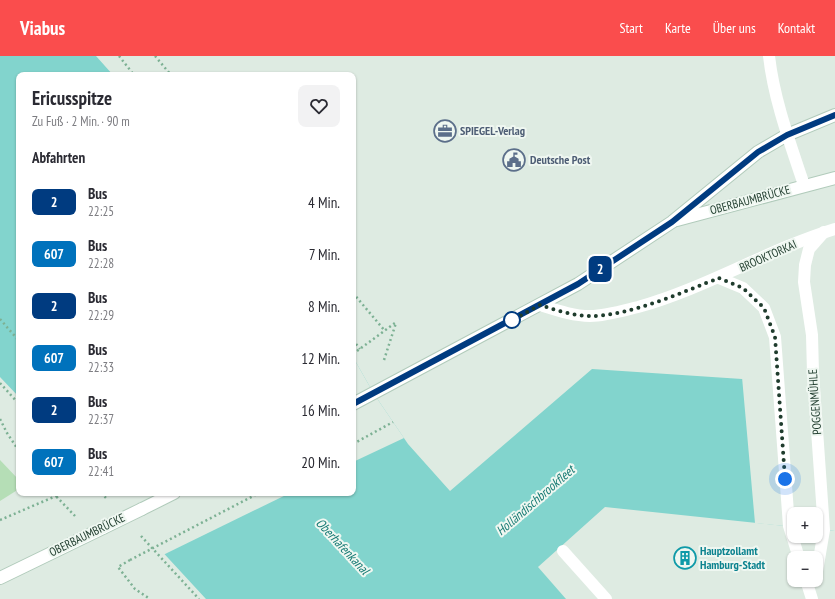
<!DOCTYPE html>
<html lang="de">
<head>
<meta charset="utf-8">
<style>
  body { margin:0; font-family:"PT Sans Narrow",sans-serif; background:#f2f2f3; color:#2b2b33; height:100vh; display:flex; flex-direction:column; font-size:15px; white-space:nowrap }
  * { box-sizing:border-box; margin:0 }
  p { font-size:13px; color:#7c7c81 }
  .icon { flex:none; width:22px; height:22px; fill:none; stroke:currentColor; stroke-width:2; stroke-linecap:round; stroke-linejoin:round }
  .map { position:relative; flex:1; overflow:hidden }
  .drawer { position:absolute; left:16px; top:16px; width:340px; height:424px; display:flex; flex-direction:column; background:#fff; border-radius:8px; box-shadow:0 1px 3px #0004 }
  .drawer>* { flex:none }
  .badge { padding:0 8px; border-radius:6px; font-size:14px; line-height:26px }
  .fabs { position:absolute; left:787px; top:451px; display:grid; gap:8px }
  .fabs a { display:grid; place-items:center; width:36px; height:36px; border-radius:8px; background:#fff; box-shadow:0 1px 3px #0004; font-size:20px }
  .you { position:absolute; width:20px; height:20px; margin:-10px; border:3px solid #fff; border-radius:50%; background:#1a73e8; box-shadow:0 0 0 6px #1a73e833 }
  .map>.badge { position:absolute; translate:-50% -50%; box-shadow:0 0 0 2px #fff }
  h2 { padding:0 16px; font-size:15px; line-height:36px }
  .round { display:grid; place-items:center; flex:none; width:42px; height:42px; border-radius:8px; background:#f2f2f3 }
  .head { display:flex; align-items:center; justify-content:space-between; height:68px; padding:0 16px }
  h1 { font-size:19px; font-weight:600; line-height:30px }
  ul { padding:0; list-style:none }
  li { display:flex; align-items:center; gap:12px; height:52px; padding:0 16px }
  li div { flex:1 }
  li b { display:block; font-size:15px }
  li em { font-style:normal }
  li .badge { min-width:44px; font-weight:700; text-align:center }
  header { display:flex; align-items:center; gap:24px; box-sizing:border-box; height:56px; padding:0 20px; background:#fa4d4d; color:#fff }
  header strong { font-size:19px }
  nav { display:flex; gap:22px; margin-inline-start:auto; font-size:14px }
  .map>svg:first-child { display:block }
  .green { fill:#b5deb6 }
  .water { fill:#82d4cd }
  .pier { fill:#deebe2 }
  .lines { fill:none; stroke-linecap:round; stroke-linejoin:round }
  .secondary-casing { stroke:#b1cbbb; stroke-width:14 }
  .path { stroke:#7db194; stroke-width:2.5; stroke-dasharray:2 3; stroke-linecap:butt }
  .street { stroke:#fff; stroke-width:12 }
  .secondary { stroke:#fff; stroke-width:12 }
  .secondary-bridge-casing { stroke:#b1cbbb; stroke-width:14; stroke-linecap:butt }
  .path-bridge { stroke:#7db194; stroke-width:2.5; stroke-dasharray:2 3; stroke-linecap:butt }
  .secondary-bridge { stroke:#fff; stroke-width:12 }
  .line-casing { stroke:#fff; stroke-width:9 }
  .line { stroke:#003b80; stroke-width:6 }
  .walk { stroke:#1f3c2d; stroke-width:4; stroke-dasharray:0 7.2 }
  .stop-dot { fill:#fff; stroke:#003b80; stroke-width:2 }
  .labels { text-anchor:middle; stroke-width:4; stroke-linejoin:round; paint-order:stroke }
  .service-label { font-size:12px; font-weight:bold; fill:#4e5e75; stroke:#eff7f1; text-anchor:start }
  .street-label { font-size:12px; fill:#1f3c2d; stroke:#eff7f1 }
  .culture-label { font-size:12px; font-weight:bold; fill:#0d838f; stroke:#eff7f1; text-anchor:start }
  .water-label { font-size:13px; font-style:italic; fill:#167a73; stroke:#eff7f1 }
</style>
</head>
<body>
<header>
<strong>Viabus</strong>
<nav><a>Start</a><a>Karte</a><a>Über uns</a><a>Kontakt</a></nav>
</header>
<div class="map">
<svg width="835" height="543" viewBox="0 0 835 543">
  <rect width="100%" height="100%" fill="#deebe2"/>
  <path class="green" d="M0,404l19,20v9l-19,12z"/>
  <g class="water">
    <path d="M0,0h96l17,19h-94v322l-19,-20z"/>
    <path d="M353,301l21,37 34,50 42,47 142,-122 150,10 54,-2 39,154 -19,-2v-15h-22v13l-189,-20 -67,60 28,32h-360l-98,-106h245z"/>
  </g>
  <g class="pier">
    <path d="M353,301l21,37 30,44 -51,24z"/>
    <path d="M796,319l39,1v155l-19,-2v-15h-22v13l-39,-4 -13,-146z"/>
    <path d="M106,437h184l-127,62z"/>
  </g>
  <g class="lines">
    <g class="secondary-casing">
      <g id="secondary">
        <path d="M677,164l158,-42"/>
        <path d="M353,348l225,-120 94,-62 86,-70 29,-17 48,-20"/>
        <path d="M142,453l32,-16"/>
        <path d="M0,522l103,-50"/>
      </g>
    </g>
    <g class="path">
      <path d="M119,0l15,19"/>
      <path d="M155,0l16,19"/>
      <path d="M353,237l32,38"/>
      <path d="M0,263l19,22"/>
      <path d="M353,284l7,9"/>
      <path d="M353,298l42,-31"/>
      <path d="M384,304l12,-37"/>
      <path d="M0,327l19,21"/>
      <path d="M0,363l7,14 12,18"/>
      <path d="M353,388l40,-22"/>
      <path d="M53,437l22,23"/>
      <path d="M101,437l7,7"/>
      <path d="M0,464l63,-27"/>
      <path d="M141,480l58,63"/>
      <path d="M130,504l-12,7 17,22 15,10"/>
    </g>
    <g class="street">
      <path d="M769,0c5,44 21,87 35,129"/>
      <path d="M719,222l24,10 21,20 11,29 14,189 10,32"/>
      <path d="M540,249c16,5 33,11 50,11 16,0 32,-5 48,-9 68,-19 129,-57 197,-78"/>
      <path d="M563,495l43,48"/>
      <path d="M816,521l8,-47 -11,-157 -1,-38 -8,-53 1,-17 4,-16 15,-17"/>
      <path d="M806,524l6,19"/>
    </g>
    <use href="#secondary" class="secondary"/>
    <g class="secondary-bridge-casing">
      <path id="secondary-bridge" d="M103,472l39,-19"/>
    </g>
    <path class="path-bridge" d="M130,504l129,-67"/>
    <use href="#secondary-bridge" class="secondary-bridge"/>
  </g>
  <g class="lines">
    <g class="line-casing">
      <path id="line" d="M353,348l225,-120 94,-62 86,-70 29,-17 48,-20"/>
    </g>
    <use href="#line" class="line"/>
    <path class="walk" d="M512,264l-5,3 33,-18c16,5 34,11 51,11 38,0 92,-24 128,-38l24,10 21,20 11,29 10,142"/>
  </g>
  <defs>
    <g id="office-ring" transform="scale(1.15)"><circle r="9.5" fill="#eff7f1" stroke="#5c6f8a" stroke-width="1.5"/><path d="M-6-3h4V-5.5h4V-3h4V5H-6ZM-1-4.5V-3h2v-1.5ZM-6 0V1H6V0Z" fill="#5c6f8a"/></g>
    <g id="civic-ring" transform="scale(1.15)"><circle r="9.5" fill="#eff7f1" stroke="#5c6f8a" stroke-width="1.5"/><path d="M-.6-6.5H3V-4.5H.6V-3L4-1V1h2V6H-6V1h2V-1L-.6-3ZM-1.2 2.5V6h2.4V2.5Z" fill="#5c6f8a"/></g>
    <g id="building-ring" transform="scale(1.15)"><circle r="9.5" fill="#eff7f1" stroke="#0f9aa8" stroke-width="1.5"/><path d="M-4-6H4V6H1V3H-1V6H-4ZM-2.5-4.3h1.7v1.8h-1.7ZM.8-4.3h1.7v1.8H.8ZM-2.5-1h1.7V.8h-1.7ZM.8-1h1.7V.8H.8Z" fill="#0f9aa8"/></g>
  </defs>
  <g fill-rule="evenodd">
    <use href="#office-ring" x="445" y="75"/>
    <use href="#civic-ring" x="514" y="104"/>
    <use href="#building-ring" x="685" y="502"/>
  </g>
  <circle class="stop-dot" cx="512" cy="264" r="8"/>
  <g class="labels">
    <g class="service-label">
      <text x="460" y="79">SPIEGEL-Verlag</text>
      <text x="530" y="108">Deutsche Post</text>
    </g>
    <g class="street-label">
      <text transform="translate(750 144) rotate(-15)" y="4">OBERBAUMBRÜCKE</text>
      <text transform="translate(768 200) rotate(-24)" y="4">BROOKTORKAI</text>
      <text transform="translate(815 346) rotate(-94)" y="4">POGGENMÜHLE</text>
      <text transform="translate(87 479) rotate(-26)" y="4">OBERBAUMBRÜCKE</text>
    </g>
    <g class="culture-label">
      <text x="700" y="499">Hauptzollamt<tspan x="700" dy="14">Hamburg-Stadt</tspan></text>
    </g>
    <g class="water-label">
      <text transform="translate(535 444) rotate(-41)" y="5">Holländischbrookfleet</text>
      <text transform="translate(343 490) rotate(47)" y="5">Oberhafenkanal</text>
    </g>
  </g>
</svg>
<div class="fabs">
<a>+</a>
<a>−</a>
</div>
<div class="you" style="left:785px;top:423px"></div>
<b class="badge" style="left:600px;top:213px;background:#003b80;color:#fff">2</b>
<section class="drawer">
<div class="head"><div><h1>Ericusspitze</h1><p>Zu Fuß · 2 Min. · 90 m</p></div><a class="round"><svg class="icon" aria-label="heart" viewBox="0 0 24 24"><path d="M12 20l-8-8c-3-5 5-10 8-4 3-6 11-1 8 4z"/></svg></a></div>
<h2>Abfahrten</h2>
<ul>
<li><span class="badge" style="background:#003b80;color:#fff">2</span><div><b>Bus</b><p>22:25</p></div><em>4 Min.</em></li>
<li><span class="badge" style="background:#0072bc;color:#fff">607</span><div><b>Bus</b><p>22:28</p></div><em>7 Min.</em></li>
<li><span class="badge" style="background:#003b80;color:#fff">2</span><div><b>Bus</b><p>22:29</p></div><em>8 Min.</em></li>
<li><span class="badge" style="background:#0072bc;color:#fff">607</span><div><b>Bus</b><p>22:33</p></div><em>12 Min.</em></li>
<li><span class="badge" style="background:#003b80;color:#fff">2</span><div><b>Bus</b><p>22:37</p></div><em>16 Min.</em></li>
<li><span class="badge" style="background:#0072bc;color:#fff">607</span><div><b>Bus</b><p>22:41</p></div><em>20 Min.</em></li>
</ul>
</section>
</div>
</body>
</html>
